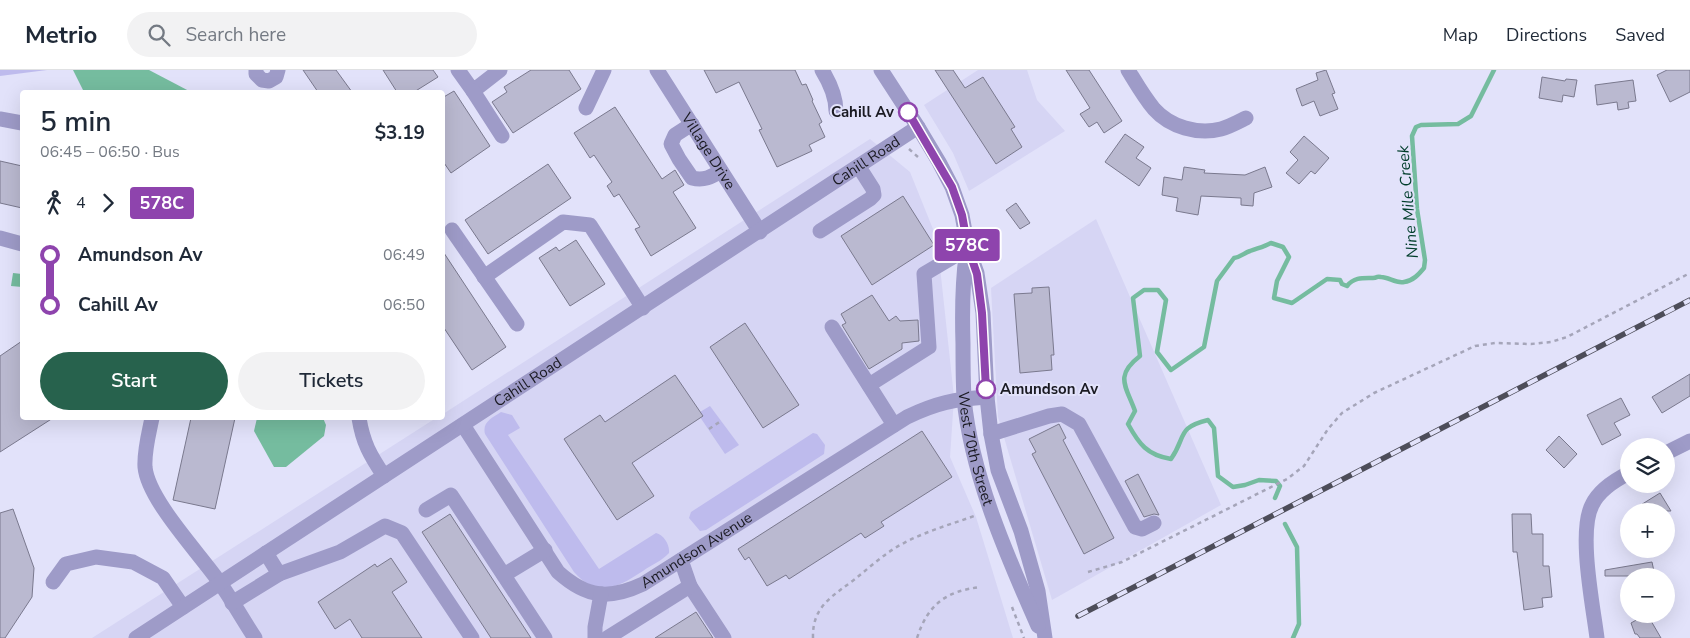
<!DOCTYPE html>
<html lang="en">
<head>
<meta charset="utf-8">
<style>
  body { margin:0; font-family:"Nunito Sans",sans-serif; background:#f2f2f3; color:#1f2937; height:100vh; display:flex; flex-direction:column; font-size:19px; white-space:nowrap }
  * { box-sizing:border-box; margin:0 }
  p { font-size:16px; color:#747a83 }
  .icon { flex:none; width:28px; height:28px; fill:none; stroke:currentColor; stroke-width:2; stroke-linecap:round; stroke-linejoin:round }
  .map { position:relative; flex:1; overflow:hidden }
  .drawer { position:absolute; left:20px; top:20px; width:425px; height:330px; display:flex; flex-direction:column; background:#fff; border-radius:5px; box-shadow:0 5px 20px #0002 }
  .drawer>* { flex:none }
  .badge { padding:0 10px; border-radius:4px; font-size:18px; line-height:32px }
  .buttons { position:absolute; left:1620px; top:368px; display:grid; gap:10px }
  .buttons a { display:grid; place-items:center; width:55px; height:55px; border-radius:50%; background:#fff; box-shadow:0 5px 20px #0002; font-size:25px }
  .map>.badge { position:absolute; translate:-50% -50%; box-shadow:0 0 0 2px #fff }
  .legs { display:flex; align-items:center; gap:8px; height:55px; padding:0 20px; font-size:16px }
  .legs p { margin-inline-start:auto }
  .overview { display:flex; align-items:center; justify-content:space-between; height:85px; padding:0 20px }
  h1 { font-size:28px; font-weight:600; line-height:38px }
  .action { display:flex; gap:10px; margin-top:auto; padding:10px 20px }
  .action a { flex:1; height:58px; border-radius:30px; background:#27624d; color:#fff; font-size:20px; font-weight:600; line-height:58px; text-align:center }
  .action a+a { background:#f2f2f3; color:#1f2937 }
  ul { padding:0 20px; list-style:none }
  li { display:flex; align-items:center; gap:18px; height:50px; font-size:19px }
  li i { display:grid; place-items:center; width:8px; height:100%; margin:0 6px; background:currentColor }
  li i::after { content:''; width:12px; height:12px; margin:-6px; border:4px solid; border-radius:50%; background:#fff }
  li p { margin-inline-start:auto }
  li:first-child i { background:linear-gradient(#0000 50%,currentColor 0) }
  li:last-child i { background:linear-gradient(currentColor 50%,#0000 0) }
  header { display:flex; align-items:center; gap:30px; box-sizing:border-box; height:70px; padding:0 25px; background:#fff; border-bottom:1px solid #e0e1e3 }
  header strong { font-size:24px }
  nav { display:flex; gap:28px; margin-inline-start:auto; font-size:18px }
  .search { width:350px; height:45px; background:#f2f2f3; display:flex; align-items:center; gap:12px; box-sizing:border-box; padding:0 18px; border-radius:28px; color:#747a83; font-size:19px }
  .map>svg:first-child { display:block }
  .built { fill:#d6d5f4 }
  .green { fill:#bebbed }
  .water { fill:#75bc9f }
  .lines { fill:none; stroke-linecap:round; stroke-linejoin:round }
  .stream { stroke:#75bc9f; stroke-width:4.5 }
  .building { fill:#bab9d0; stroke:#7a798e }
  .path { stroke:#a5a5b9; stroke-width:2.5; stroke-dasharray:4 4; stroke-linecap:butt }
  .minor { stroke:#9e9bc8; stroke-width:15 }
  .rail-casing { stroke:#4d4d59; stroke-width:5.5 }
  .rail { stroke:#e2e2fa; stroke-width:4; stroke-dasharray:11; stroke-linecap:butt }
  .line-1-casing { stroke:#fff; stroke-width:11 }
  .line-1 { stroke:#8e44ad; stroke-width:8 }
  .stop-1-dot { fill:#fff; stroke:#8e44ad; stroke-width:2.5 }
  .labels { text-anchor:middle; stroke-width:4; stroke-linejoin:round; paint-order:stroke }
  .stop-label { font-size:15px; font-weight:bold; fill:#1a1a22; stroke:#e2e2fa; text-anchor:end }
  .street-label { font-size:15px; fill:#1a1a22; stroke:#e2e2fa }
  .water-label { font-size:16px; font-style:italic; fill:#003d2b; stroke:#e2e2fa }
</style>
</head>
<body>
<header>
<strong>Metrio</strong>
<div class="search"><svg class="icon" aria-label="search" viewBox="0 0 24 24"><circle cx="10" cy="10" r="6"/><path d="M15 15l6 6"/></svg>Search here</div>
<nav><a>Map</a><a>Directions</a><a>Saved</a></nav>
</header>
<div class="map">
<svg width="1690" height="568" viewBox="0 0 1690 568">
  <rect width="100%" height="100%" fill="#e2e2fa"/>
  <g class="built">
    <path d="M978,0h49l10,30 28,31 -96,60 -16,-38 -29,-48z"/>
    <path d="M870,69l40,33 27,67 17,158 -4,60 26,60 37,121h-921l344,-220h6l1,-4z"/>
    <path d="M1096,149l125,286 -169,95 -54,-183 -7,-129z"/>
  </g>
  <g class="green">
    <path d="M0,0h47l-47,6z"/>
    <path d="M710,336l29,39 -14,9 -25,-37v-5z"/>
    <path d="M501,342l11,3 8,13 -12,7 91,134 57,-36c8,2 14,12 13,20 -7,8 -18,12 -26,18 -25,16 -45,28 -69,1l-89,-138c-3,-12 7,-16 16,-22z"/>
    <path d="M813,363l4,1 8,11 -1,9 -118,76 -6,1 -11,-13 2,-6z"/>
  </g>
  <g class="water">
    <path d="M73,0h76l42,22h-107z"/>
    <path d="M13,203l9,1v13l-11,-1z"/>
    <path d="M257,348h66l3,7 -2,11 -38,31h-12l-20,-36z"/>
  </g>
  <g class="lines">
    <g class="stream">
      <path d="M1275,428l5,-12 -4,-5 -17,-1 -14,5 -12,2 -15,-11 -4,-48 -6,-8c-32,8 -21,16 -37,39 -24,-4 -32,-15 -43,-35l7,-13c-9,-25 -21,-35 5,-55l-7,-58 11,-8h14l8,10 -9,52 14,18 33,-23 13,-66 17,-23c7,-1 10,-5 16,-7 8,-3 14,-4 21,-8l12,4 6,10 -12,24 -3,17 18,5 35,-24 13,1 2,4 5,2c7,-9 16,-8 26,-8 5,0 2,-2 8,-1 8,0 15,7 23,5 9,-1 15,-8 20,-14l1,-8 -8,-51 -5,-73 4,-9 5,-2 37,-1 13,-8 23,-46"/>
      <path d="M1285,454l12,23 2,77 -6,14"/>
    </g>
  </g>
  <g class="building">
    <path d="M303,0h33l16,22h-34z"/>
    <path d="M383,0h50l5,7 -24,15h-17z"/>
    <path d="M531,0h38l12,19 -68,44 -21,-31 15,-10 -3,-5z"/>
    <path d="M704,0h91l7,15 4,-1 7,16 -1,1 10,21 -3,2 6,13 -16,8 3,6 -35,16 -18,-37 3,-1 -23,-47 -23,11z"/>
    <path d="M935,0h18l12,18 18,-11 32,50 -4,2 11,18 -26,17z"/>
    <path d="M1066,0h23l33,51 -18,12 -7,-11 -8,5 -9,-13 10,-6z"/>
    <path d="M1326,0l9,23 -3,1 6,15 -18,7 -6,-15 -12,5 -6,-17 22,-9 -2,-7z"/>
    <path d="M1667,0h23v22l-20,10 -13,-27z"/>
    <path d="M1542,7l23,4 1,-2 11,1 -3,17 -11,-2 -1,7 -23,-4z"/>
    <path d="M1633,10l3,21 -8,1 1,6 -11,2 -1,-8 -20,3 -2,-20z"/>
    <path d="M454,21l36,55 -39,27 -9,-13v-62z"/>
    <path d="M615,37l47,72 13,-9 9,15 -11,7 23,36 -45,28 -16,-27 5,-2 -21,-33 -5,3 -7,-11 5,-4 -18,-27 -4,3 -16,-25z"/>
    <path d="M1125,64l19,13 -8,11 15,10 -12,18 -34,-24z"/>
    <path d="M1304,66l25,22 -14,16 -4,-3 -12,13 -13,-11 12,-13 -8,-8z"/>
    <path d="M0,91l22,5v42l-22,-5z"/>
    <path d="M548,94l23,34 -83,56 -23,-34z"/>
    <path d="M1184,97l21,3 -1,3 41,2 20,-8 7,20 -18,6 -1,13 -12,-1v-7l-40,-2 -3,19 -22,-4 2,-13 -16,-3 2,-18 18,3z"/>
    <path d="M903,126l31,49 -62,40 -31,-49z"/>
    <path d="M1016,133l14,20 -10,6 -14,-19z"/>
    <path d="M576,170l29,44 -35,22 -31,-48 17,-11 3,4z"/>
    <path d="M442,180l64,97 -34,23 -30,-45z"/>
    <path d="M1049,217l5,68h-3l1,15 -32,3 -6,-79 18,-1v-5z"/>
    <path d="M872,225l17,26 7,-5 4,5 18,-1 1,21 -17,2v6l-33,20 -27,-44 4,-2 -5,-9z"/>
    <path d="M745,253l54,82 -36,23 -53,-81z"/>
    <path d="M22,271v77h31l-53,34v-96z"/>
    <path d="M1690,304v22l-28,17 -10,-16z"/>
    <path d="M675,305l28,41 -71,47 22,33 -37,24 -53,-81 36,-24 5,7z"/>
    <path d="M1621,328l9,17 -16,8 7,12 -19,10 -15,-30z"/>
    <path d="M191,348h44l-20,91 -42,-9z"/>
    <path d="M1059,354l7,14 -3,2 51,98 -30,16 -52,-100 4,-2 -7,-13z"/>
    <path d="M922,361l30,46 -71,45 3,4 -19,12 -4,-5 -72,46 -3,-4 -19,11 -18,-29 -4,3 -7,-11z"/>
    <path d="M1559,366l18,18 -13,14 -18,-18z"/>
    <path d="M1138,404l21,41 -5,-1 -10,3 -19,-36z"/>
    <path d="M1660,423l11,18h-40z"/>
    <path d="M13,439l21,59 -2,29 -27,41h-5v-125z"/>
    <path d="M450,444l81,124h-40l-69,-106z"/>
    <path d="M1512,444h19l1,20h11v32h6l3,31 -10,1 1,9 -19,3 -7,-58h-4z"/>
    <path d="M391,488l16,24 -15,10 30,46h-60l-12,-19 -15,10 -17,-27 57,-38 2,3z"/>
    <path d="M1652,492l3,14h-50v-6z"/>
    <path d="M696,542l17,26h-58z"/>
    <path d="M1647,544l14,24h-21l-3,-4h-2l-4,-11z"/>
  </g>
  <g class="lines">
    <g class="path">
      <path d="M909,79l9,8"/>
      <path d="M709,359l12,-8"/>
      <path d="M1088,502l34,-10 165,-83 17,-13 24,-37 14,-16 32,-20 101,-47 20,-3 36,1 20,-2 16,-5 123,-64"/>
      <path d="M1012,537l12,31"/>
      <path d="M813,568c-1,-32 20,-42 42,-59 15,-12 30,-26 47,-35 24,-13 50,-20 75,-29"/>
      <path d="M917,568c11,-34 29,-47 64,-51"/>
    </g>
    <g class="minor">
      <path d="M256,0v4l6,6 7,1 7,-4 2,-7"/>
      <path d="M458,0l15,21 27,-21"/>
      <path id="s1" d="M657,0l103,162"/>
      <path d="M822,0c8,13 14,27 14,41"/>
      <path d="M881,0l37,57 21,35 13,25 10,28 6,33 9,25 6,40 4,84 4,37 7,36 23,61 17,60 7,47"/>
      <path d="M1128,0c8,13 16,27 26,39 16,18 44,26 67,20 8,-2 17,-7 25,-11"/>
      <path d="M473,21l29,45"/>
      <path d="M586,38l18,-38"/>
      <path d="M0,49l22,4"/>
      <path d="M692,54l-17,11 -4,9 8,15 13,19c12,3 19,-1 29,-7"/>
      <path d="M452,160l65,94"/>
      <path d="M820,161l50,-32 4,-4 -1,-6 -14,-22"/>
      <path d="M0,168l22,6"/>
      <path id="s2" d="M967,179c-5,32 -5,63 -4,95 0,18 0,36 1,54 7,76 43,158 74,228"/>
      <path d="M484,207l79,-55 27,3 53,83"/>
      <path d="M832,257l62,98"/>
      <path d="M869,315l60,-38 -5,-73 44,-26"/>
      <path d="M152,348c-3,15 -8,33 -7,49 3,33 55,87 75,116 12,17 23,37 35,55"/>
      <path d="M359,348c4,25 11,37 25,58"/>
      <path id="s3" d="M463,355l95,147c29,26 51,28 85,12l264,-167c29,-14 48,-18 80,-20"/>
      <path d="M991,364l58,-18 13,-2 17,10 56,103 7,2 12,-6"/>
      <path d="M1666,383l24,-12"/>
      <path d="M426,440l25,-15 94,143"/>
      <path d="M266,483l13,21 61,-22 45,-26 17,7 70,105"/>
      <path d="M504,505l41,-25"/>
      <path d="M53,512l13,-18 30,-7 37,5 30,16 20,29"/>
      <path d="M690,516l34,52"/>
      <path d="M232,533l47,-29"/>
      <path id="s4" d="M136,568l782,-511"/>
      <path d="M595,568v-11l6,-33"/>
      <path d="M607,568l83,-52 -9,-26"/>
      <path d="M1597,568c-4,-32 -19,-106 -5,-133 7,-15 23,-25 37,-32"/>
    </g>
    <g class="rail-casing">
      <path id="rail" d="M1078,546l612,-316"/>
    </g>
    <use href="#rail" class="rail"/>
  </g>
  <g class="lines">
    <g class="line-1-casing">
      <path id="line-1" d="M908,42l44,75 10,28 6,33 9,26 5,39 4,76"/>
    </g>
    <use href="#line-1" class="line-1"/>
  </g>
  <g class="stop-1-dot">
    <circle cx="908" cy="42" r="9"/>
    <circle cx="986" cy="319" r="9"/>
  </g>
  <g class="labels">
    <g class="stop-label">
      <text x="894" y="47">Cahill Av</text>
      <text x="1000" y="324" text-anchor="start">Amundson Av</text>
    </g>
    <g class="street-label">
      <text dy="5" stroke="none"><textPath href="#s1" startOffset="96">Village Drive</textPath></text>
      <text dy="5" stroke="none"><textPath href="#s4" startOffset="872">Cahill Road</textPath></text>
      <text dy="5" stroke="none"><textPath href="#s4" startOffset="468">Cahill Road</textPath></text>
      <text dy="5" stroke="none"><textPath href="#s2" startOffset="201">West 70th Street</textPath></text>
      <text dy="5" stroke="none"><textPath href="#s3" startOffset="331">Amundson Avenue</textPath></text>
    </g>
    <g class="water-label">
      <text transform="translate(1407 132) rotate(-95)" y="6">Nine Mile Creek</text>
    </g>
  </g>
</svg>
<div class="buttons">
<a><svg class="icon" aria-label="layers" viewBox="0 0 24 24"><path d="M12 4l9 5-9 5-9-5zM3 14l9 5 9-5"/></svg></a>
<a>+</a>
<a>−</a>
</div>
<b class="badge" style="left:967px;top:175px;background:#8e44ad;color:#fff">578C</b>
<section class="drawer">
<div class="overview"><div><h1>5 min</h1><p>06:45 – 06:50 · Bus</p></div><b>$3.19</b></div>
<div class="legs"><svg class="icon" aria-label="walk" viewBox="0 0 24 24"><circle cx="13" cy="4" r="2"/><path d="M13 8l-2 6 4 7M11 14l-3 7M7 12l3-4h3l4 4"/></svg>4<svg class="icon" aria-label="forward" viewBox="0 0 24 24"><path d="M9 5l7 7-7 7"/></svg><b class="badge" style="background:#8e44ad;color:#fff">578C</b></div>
<ul>
<li><i style="color:#8e44ad"></i><b>Amundson Av</b><p>06:49</p></li>
<li><i style="color:#8e44ad"></i><b>Cahill Av</b><p>06:50</p></li>
</ul>
<div class="action"><a>Start</a><a>Tickets</a></div>
</section>
</div>
</body>
</html>
